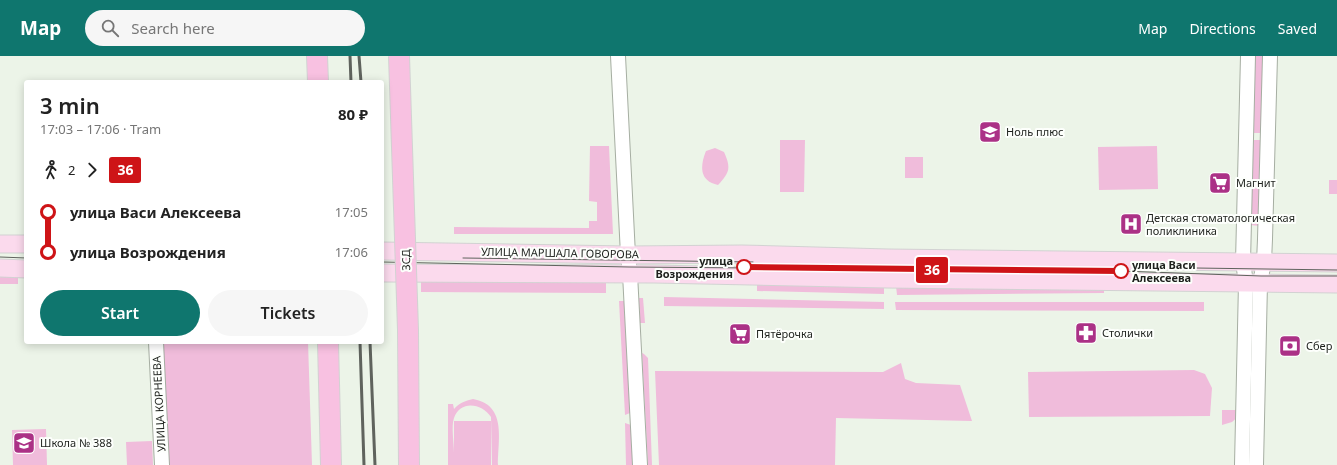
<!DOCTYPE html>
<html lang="en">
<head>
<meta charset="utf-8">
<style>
  body { margin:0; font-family:"Noto Sans",sans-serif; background:#f6f6f6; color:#222; height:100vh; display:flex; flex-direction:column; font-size:15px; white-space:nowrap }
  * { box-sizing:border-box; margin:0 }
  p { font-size:13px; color:#767676 }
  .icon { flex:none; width:22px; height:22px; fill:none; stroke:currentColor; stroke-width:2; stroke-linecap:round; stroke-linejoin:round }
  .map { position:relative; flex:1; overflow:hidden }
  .sheet { position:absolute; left:24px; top:24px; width:360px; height:264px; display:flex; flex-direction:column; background:#fff; border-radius:4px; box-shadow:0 2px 10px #0003 }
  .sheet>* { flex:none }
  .badge { padding:0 8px; border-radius:3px; font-size:14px; line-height:26px }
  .map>.badge { position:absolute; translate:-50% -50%; box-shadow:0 0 0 2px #fff }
  .legs { display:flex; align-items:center; gap:6px; height:44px; padding:0 16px; font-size:13px }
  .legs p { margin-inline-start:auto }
  .summary { display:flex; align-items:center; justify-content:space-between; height:68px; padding:0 16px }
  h1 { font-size:22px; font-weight:600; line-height:30px }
  .button { display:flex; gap:8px; margin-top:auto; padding:8px 16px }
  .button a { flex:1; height:46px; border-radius:24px; background:#0f766e; color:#fff; font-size:16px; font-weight:600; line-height:46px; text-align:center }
  .button a+a { background:#f6f6f6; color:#222 }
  ul { padding:0 16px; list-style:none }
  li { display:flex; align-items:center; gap:14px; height:40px; font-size:15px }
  li i { display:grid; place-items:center; width:6px; height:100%; margin:0 5px; background:currentColor }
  li i::after { content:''; width:10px; height:10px; margin:-5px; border:3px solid; border-radius:50%; background:#fff }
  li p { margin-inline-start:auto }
  li:first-child i { background:linear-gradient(#0000 50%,currentColor 0) }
  li:last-child i { background:linear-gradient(currentColor 50%,#0000 0) }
  header { display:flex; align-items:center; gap:24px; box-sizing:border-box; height:56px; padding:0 20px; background:#0f766e; color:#fff }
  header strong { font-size:19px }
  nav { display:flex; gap:22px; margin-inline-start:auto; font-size:14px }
  .search { width:280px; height:36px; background:#f6f6f6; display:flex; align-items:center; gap:10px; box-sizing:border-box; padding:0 14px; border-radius:22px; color:#767676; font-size:15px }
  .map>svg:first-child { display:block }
  .green { fill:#f0bcdb }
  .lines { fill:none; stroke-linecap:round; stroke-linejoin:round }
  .minor-casing { stroke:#a6aea2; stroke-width:16 }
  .major-casing { stroke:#d2d2d2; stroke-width:19 }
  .highway-casing { stroke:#d2d2d2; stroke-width:22 }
  .minor { stroke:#fff; stroke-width:14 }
  .major { stroke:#fbdaed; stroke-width:17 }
  .highway { stroke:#f8c1e1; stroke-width:20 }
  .tram { stroke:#5f635d; stroke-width:1 }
  .rail { stroke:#5f635d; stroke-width:3 }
  .highway-bridge-casing { stroke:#d2d2d2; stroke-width:22; stroke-linecap:butt }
  .highway-bridge { stroke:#f8c1e1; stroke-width:20 }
  .line-1-casing { stroke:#fff; stroke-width:9 }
  .line-1 { stroke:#ce1417; stroke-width:6 }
  .stop-1-dot { fill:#fff; stroke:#ce1417; stroke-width:2 }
  .labels { text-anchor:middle; stroke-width:4; stroke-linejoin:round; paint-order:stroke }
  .poi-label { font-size:11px; fill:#1d201c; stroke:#fdfffc; text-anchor:start }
  .street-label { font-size:11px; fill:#1d201c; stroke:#fdfffc }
  .stop-label { font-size:11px; font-weight:bold; fill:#1d201c; stroke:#fdfffc; text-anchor:end }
</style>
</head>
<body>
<header>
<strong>Map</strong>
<div class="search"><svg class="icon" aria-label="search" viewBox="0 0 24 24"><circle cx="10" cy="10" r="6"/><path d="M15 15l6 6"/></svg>Search here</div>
<nav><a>Map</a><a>Directions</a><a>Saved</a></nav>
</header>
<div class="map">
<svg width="1337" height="409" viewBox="0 0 1337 409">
  <rect width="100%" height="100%" fill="#ecf4e8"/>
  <g class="green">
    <path d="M1253,0h10l-1,77h-10z"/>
    <path d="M780,84h25l-1,52h-24z"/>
    <path d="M1251,84h11l-2,86 -10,-1z"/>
    <path d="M590,90h19l4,88h-159v-7l135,1v-7h8v-19l-8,-1z"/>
    <path d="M1157,90l1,43 -59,1 -1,-43z"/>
    <path d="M715,92l9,4c7,16 6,20 -6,33 -19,-4 -18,-19 -12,-34z"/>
    <rect x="905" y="101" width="18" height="21"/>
    <rect x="1329" y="124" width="8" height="14"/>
    <rect x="0" y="221" width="18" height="7"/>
    <path d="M421,225l185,2v10l-185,-1z"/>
    <path d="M757,228l127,1v9l-127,-3z"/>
    <path d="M896,230h208v7l-207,2z"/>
    <path d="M664,241l220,5v7l-220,-3z"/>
    <path d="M643,242l2,25h-5l-1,-25z"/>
    <path d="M619,245h5l6,112 -5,2z"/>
    <path d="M895,246h309v9l-308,-1z"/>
    <path d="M163,286h145l4,123h-144z"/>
    <path d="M642,297l2,1 4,4 4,107h-4z"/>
    <path d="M901,307l4,16 11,4 44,2 12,36 -136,-3 -1,47h-176l-4,-94 228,1z"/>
    <path d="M1194,314l11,4 7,14 -2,28 -181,1 -1,-45z"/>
    <path d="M473,343c34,6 25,40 25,66h-6l-1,-48c-9,-14 -31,-17 -37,1 -3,8 0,25 0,35v-32h37v44h-43v-61h5l1,5c5,-6 11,-8 19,-10z"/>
    <path d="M1222,354h17v6l-7,6 -10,3z"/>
    <path d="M625,367l6,2 2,40h-7z"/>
    <path d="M46,373l1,36h-34l-1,-35z"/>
    <path d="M152,385l1,24h-26l-1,-23z"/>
  </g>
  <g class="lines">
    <g class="minor-casing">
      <g id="minor">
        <path d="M618,0l10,199 2,19 10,191"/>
        <path d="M156,286l6,123"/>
        <path d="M1242,409l4,-182 -3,-21 5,-206"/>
        <path d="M1256,409l4,-182 4,-21 1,-23 5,-183"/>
      </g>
    </g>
    <g class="major-casing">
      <g id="major">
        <path d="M0,188h26"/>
        <path d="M382,195l246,4 114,-1 146,4 449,5"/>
        <path d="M0,212l26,1"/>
        <path d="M382,217l272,1 233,5 450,5"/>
      </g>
    </g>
    <g class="highway-casing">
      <g id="highway">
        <path d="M317,0l1,26"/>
        <path d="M328,286l3,123"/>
      </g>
    </g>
    <use href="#minor" class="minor"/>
    <use href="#major" class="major"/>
    <use href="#highway" class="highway"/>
    <g class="tram">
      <path d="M0,201l26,1"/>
      <path d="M463,202l290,4"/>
      <path d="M382,206l247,5 492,4 140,5h76"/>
      <path d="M1195,212l142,2"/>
    </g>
    <g class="rail">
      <path d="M350,0l1,26"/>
      <path d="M359,0l2,26"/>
      <path d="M360,286l4,123"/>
      <path d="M370,286l5,123"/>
    </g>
    <g class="highway-bridge-casing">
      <path id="highway-bridge" d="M399,0l9,274 1,135"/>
    </g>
    <use href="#highway-bridge" class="highway-bridge"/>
  </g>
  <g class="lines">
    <g class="line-1-casing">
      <path id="line-1" d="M744,211l377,4"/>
    </g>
    <use href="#line-1" class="line-1"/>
  </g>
  <defs>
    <g id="school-square" transform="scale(1.15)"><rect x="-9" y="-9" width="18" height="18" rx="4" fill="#ab3186" stroke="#fdfffc"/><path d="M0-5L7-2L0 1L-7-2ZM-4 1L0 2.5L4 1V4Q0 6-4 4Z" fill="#fff"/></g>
    <g id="supermarket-square" transform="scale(1.15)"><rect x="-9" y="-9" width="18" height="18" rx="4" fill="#ab3186" stroke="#fdfffc"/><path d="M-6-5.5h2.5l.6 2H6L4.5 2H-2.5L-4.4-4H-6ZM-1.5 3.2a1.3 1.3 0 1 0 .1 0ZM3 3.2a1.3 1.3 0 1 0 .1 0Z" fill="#fff"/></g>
    <g id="hospital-square" transform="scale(1.15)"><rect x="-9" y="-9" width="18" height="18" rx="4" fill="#ab3186" stroke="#fdfffc"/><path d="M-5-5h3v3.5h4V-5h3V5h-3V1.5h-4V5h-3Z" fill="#fff"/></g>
    <g id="pharmacy-square" transform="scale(1.15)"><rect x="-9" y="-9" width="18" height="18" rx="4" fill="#ab3186" stroke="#fdfffc"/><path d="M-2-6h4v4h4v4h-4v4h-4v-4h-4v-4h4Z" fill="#fff"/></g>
    <g id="bank-square" transform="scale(1.15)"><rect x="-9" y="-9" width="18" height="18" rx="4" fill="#ab3186" stroke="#fdfffc"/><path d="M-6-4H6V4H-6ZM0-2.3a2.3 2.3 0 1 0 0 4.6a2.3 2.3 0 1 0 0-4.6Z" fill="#fff"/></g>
  </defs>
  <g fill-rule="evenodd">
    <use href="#school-square" x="990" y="76"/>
    <use href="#supermarket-square" x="1220" y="127"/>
    <use href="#hospital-square" x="1131" y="168"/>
    <use href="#pharmacy-square" x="1086" y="277"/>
    <use href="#supermarket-square" x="740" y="278"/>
    <use href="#bank-square" x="1290" y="290"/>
    <use href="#school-square" x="24" y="387"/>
  </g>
  <g class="stop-1-dot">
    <circle cx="744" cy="211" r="7"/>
    <circle cx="1121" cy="215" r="7"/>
  </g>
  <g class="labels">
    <g class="poi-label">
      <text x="1006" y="80">Ноль плюс</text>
      <text x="1236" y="131">Магнит</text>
      <text x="1146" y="166">Детская стоматологическая<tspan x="1146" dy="13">поликлиника</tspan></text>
      <text x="1102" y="281">Столички</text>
      <text x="756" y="282">Пятёрочка</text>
      <text x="1306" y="294">Сбер</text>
      <text x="40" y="391">Школа № 388</text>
    </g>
    <g class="street-label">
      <text transform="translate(560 197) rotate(1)" y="4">УЛИЦА МАРШАЛА ГОВОРОВА</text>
      <text transform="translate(406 204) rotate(-92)" y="4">ЗСД</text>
      <text transform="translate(159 348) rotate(-93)" y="4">УЛИЦА КОРНЕЕВА</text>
    </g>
    <g class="stop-label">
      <text x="733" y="209">улица<tspan x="733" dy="13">Возрождения</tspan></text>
      <text x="1132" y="213" text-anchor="start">улица Васи<tspan x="1132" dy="13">Алексеева</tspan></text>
    </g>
  </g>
</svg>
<b class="badge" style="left:932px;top:214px;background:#ce1417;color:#fff">36</b>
<section class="sheet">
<div class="summary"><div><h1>3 min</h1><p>17:03 – 17:06 · Tram</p></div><b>80 ₽</b></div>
<div class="legs"><svg class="icon" aria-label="walk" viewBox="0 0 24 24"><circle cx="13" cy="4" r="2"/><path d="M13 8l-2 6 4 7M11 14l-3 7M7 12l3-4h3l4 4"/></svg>2<svg class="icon" aria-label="forward" viewBox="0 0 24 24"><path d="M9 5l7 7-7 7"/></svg><b class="badge" style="background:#ce1417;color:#fff">36</b></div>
<ul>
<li><i style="color:#ce1417"></i><b>улица Васи Алексеева</b><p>17:05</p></li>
<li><i style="color:#ce1417"></i><b>улица Возрождения</b><p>17:06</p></li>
</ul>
<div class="button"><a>Start</a><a>Tickets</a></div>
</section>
</div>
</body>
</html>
